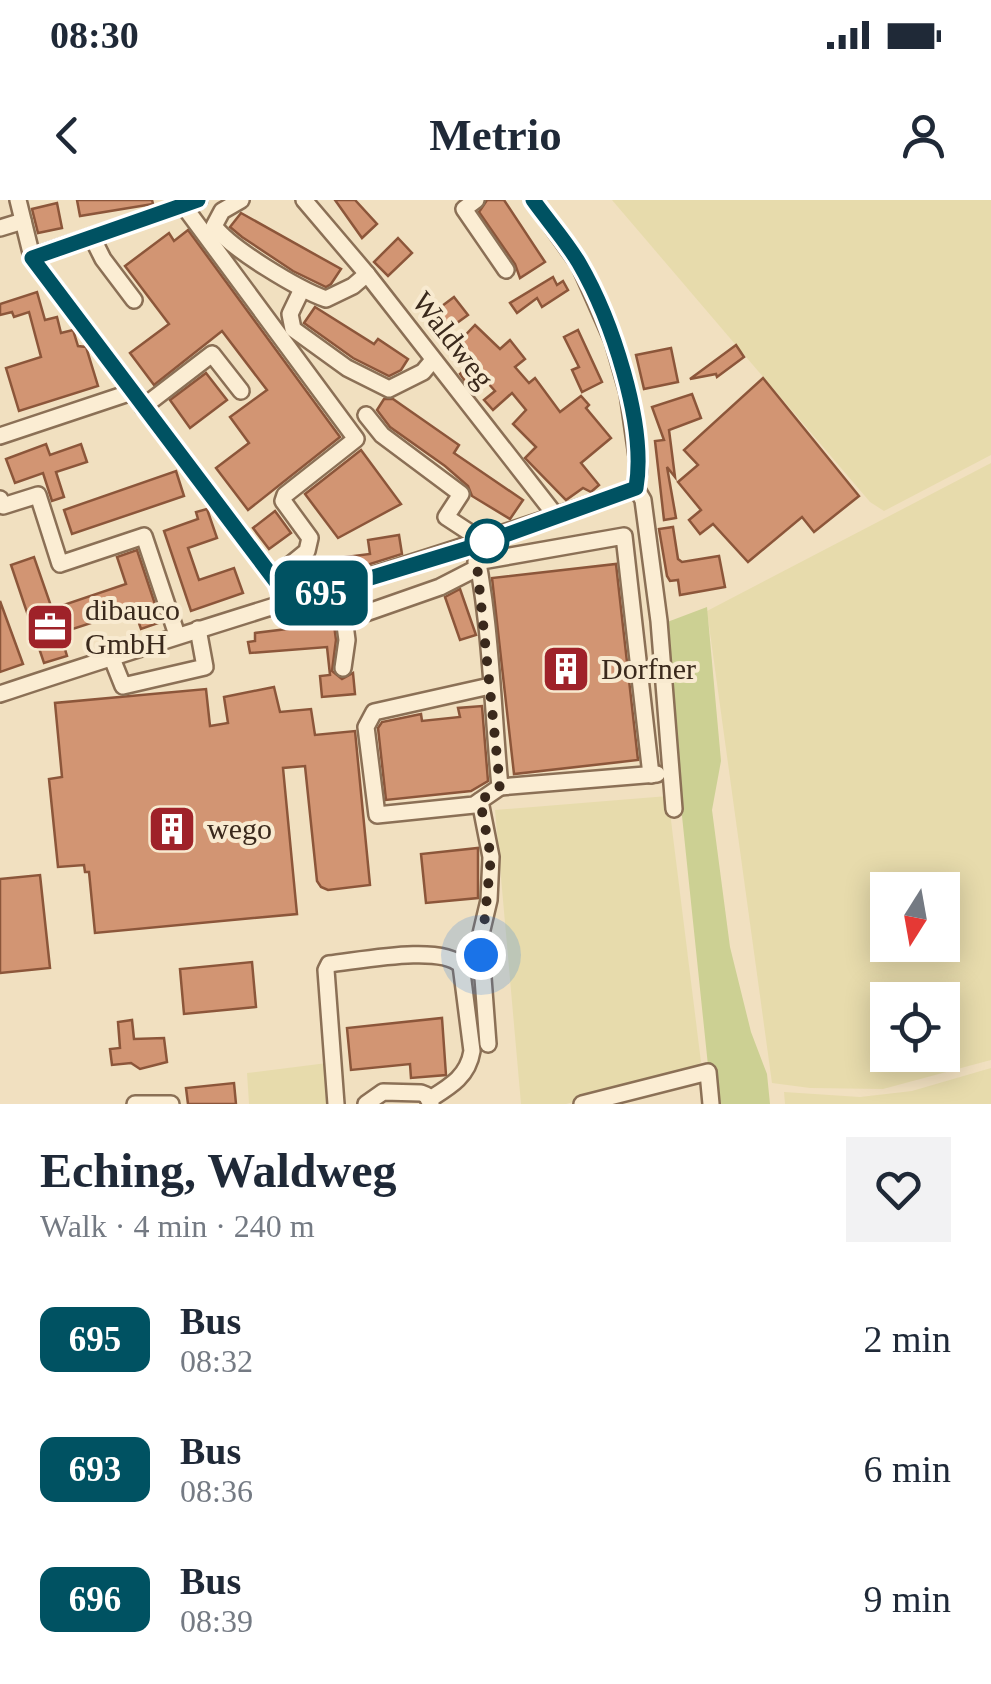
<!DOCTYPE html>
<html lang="en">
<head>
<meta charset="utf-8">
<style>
  body { margin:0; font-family:"Times New Roman",serif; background:#f2f2f3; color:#1f2937; height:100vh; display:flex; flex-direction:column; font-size:38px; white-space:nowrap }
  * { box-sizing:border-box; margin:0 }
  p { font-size:32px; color:#747a83 }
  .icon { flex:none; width:55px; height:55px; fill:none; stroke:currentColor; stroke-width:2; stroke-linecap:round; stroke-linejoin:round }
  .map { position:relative; height:904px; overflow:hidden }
  .panel { display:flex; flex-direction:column; background:#fff; flex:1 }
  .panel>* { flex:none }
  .badge { padding:0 20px; border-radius:15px; font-size:35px; line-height:65px }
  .needle { width:65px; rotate:191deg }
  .controls { position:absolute; left:870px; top:672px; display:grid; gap:20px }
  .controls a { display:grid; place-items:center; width:90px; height:90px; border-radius:0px; background:#fff; box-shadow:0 5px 25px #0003; font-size:50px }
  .you { position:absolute; width:50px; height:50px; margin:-25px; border:8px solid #fff; border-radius:50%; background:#1a73e8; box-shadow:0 0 0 15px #1a73e833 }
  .map>.badge { position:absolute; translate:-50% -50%; box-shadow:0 0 0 5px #fff }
  .round { display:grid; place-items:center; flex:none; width:105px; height:105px; border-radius:0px; background:#f2f2f3 }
  .headline { display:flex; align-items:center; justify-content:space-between; height:170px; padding:0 40px }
  h1 { font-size:48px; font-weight:800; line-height:75px }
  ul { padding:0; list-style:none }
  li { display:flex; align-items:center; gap:30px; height:130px; padding:0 40px }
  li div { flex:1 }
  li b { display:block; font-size:38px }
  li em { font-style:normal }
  li .badge { min-width:110px; font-weight:700; text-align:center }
  .status { display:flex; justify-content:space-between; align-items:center; height:70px; padding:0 50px; background:#fff; direction:ltr }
  .status svg { height:28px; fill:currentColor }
  header { display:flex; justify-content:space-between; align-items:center; height:130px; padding:0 40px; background:#fff; font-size:45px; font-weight:800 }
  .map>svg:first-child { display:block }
  .farmland { fill:#e7dbac; fill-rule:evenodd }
  .green { fill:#ccd093 }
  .building { fill:#d29573; stroke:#8c563a; stroke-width:2.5 }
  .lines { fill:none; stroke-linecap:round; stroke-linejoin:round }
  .minor-casing { stroke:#8b7056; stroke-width:20 }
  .minor { stroke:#fbedd3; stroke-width:15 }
  .line-casing { stroke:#fff; stroke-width:22 }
  .line { stroke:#005262; stroke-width:15 }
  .walk { stroke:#3a291c; stroke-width:10; stroke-dasharray:0 18 }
  .stop-dot { fill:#fff; stroke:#005262; stroke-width:5 }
  .labels { text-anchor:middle; stroke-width:8; stroke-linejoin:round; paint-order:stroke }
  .street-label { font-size:30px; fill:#3a291c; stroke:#f8ead0 }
  .poi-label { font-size:30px; fill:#3a291c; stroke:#f8ead0; text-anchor:start }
</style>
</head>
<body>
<div class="status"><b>08:30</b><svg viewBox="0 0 49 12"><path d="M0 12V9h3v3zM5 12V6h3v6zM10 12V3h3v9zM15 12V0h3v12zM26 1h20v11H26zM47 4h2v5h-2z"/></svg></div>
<header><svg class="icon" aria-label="back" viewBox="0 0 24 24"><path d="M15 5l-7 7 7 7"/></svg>Metrio<svg class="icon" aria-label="person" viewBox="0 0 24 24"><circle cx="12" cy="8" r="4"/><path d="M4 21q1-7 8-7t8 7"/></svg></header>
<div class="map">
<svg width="991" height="904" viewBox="0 0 991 904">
  <rect width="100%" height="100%" fill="#f1e0c0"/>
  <g class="farmland">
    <path d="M612,0h379v255l-107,56 -14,-9z"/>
    <path d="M991,263v597l-108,29 -73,-1 -38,-5 -65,-472zM888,690h54v55h-54zM888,800h54v55h-54z"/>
    <path d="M668,596l33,266 -8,8 -127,34h-45l-26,-294z"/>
    <path d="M327,863l4,41h-82l-2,-31z"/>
    <path d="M991,868v36h-206l-1,-12 76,5 52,-6z"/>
  </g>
  <path class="green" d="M707,407l14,154 -9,49 18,137 21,85 16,42 3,30h-58l-50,-480z"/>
  <g class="building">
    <path d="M77,0h75l1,4 -73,12z"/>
    <path d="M335,0h20l22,24 -15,14z"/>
    <path d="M487,0h17l41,62 -25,16 -5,-14 -36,-52z"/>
    <path d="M57,3l5,25 -24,5 -6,-24z"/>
    <path d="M241,13l100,56 -10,15 -5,3 -33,-16 -51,-34 -12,-10z"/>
    <path d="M188,30l152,207 -92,73 -32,-42 33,-25 -19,-26 37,-27 -45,-59 -68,54 -24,-32 39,-29 -44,-58 44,-33 5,8z"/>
    <path d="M398,38l14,15 -24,23 -14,-14z"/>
    <path d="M553,77l4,8 6,-4 5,9 -26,17 -5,-9 -20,15 -7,-10z"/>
    <path d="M37,92l8,28 12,-3 4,16 12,-3 5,16 8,1 12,39 -79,25 -13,-43 35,-11 -12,-45 -15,5 -2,-5 -12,3v-11z"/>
    <path d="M454,97l14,18 -25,18 -13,-18z"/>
    <path d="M315,107l59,37 4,-5 30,20 -7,11 -12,6 -36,-18 -49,-35z"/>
    <path d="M475,125l25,24 10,-9 15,19 -10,8 14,16 6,-5 25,34 21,-16 8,9 -3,3 25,30 -30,25 18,22 -8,7 -8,-4 -17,12 -41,-42 11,-11 -23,-23 13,-14 -14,-17 -19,17 -9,-10 11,-9 -16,-18 -12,11 -7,-10 13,-11 -18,-17z"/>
    <path d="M578,130l24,52 -20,10 -10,-22 7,-3 -15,-30z"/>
    <path d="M736,145l8,12 -27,20 -1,-3 -26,5z"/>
    <path d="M671,148l7,34 -34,7 -8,-34z"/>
    <path d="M206,173l21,27 -37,28 -20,-28z"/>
    <path d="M763,178l96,118 -45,36 -12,-15 -54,45 -35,-38 -13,10 -11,-14 12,-10 -23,-28 20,-17 -14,-15z"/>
    <path d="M692,194l9,24 -32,12 6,47 -8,-10 9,51 -12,2 -9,-79 9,-1 -12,-33z"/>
    <path d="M384,199h9l66,46 -5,8 69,47 -13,19 -38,-23 -4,-10 -23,-20 -55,-39 -13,-17z"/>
    <path d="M46,244l4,11 31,-11 6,18 -31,10 8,25 -12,4 -9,-28 -28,10 -9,-24z"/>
    <path d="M361,250l40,54 -63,34 -33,-44z"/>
    <path d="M176,271l8,25 -112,38 -8,-24z"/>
    <path d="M207,309l10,29 -29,10 11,32 35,-12 9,25 -52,18 -27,-80 34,-12 -2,-7z"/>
    <path d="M275,311l16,22 -22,16 -16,-21z"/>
    <path d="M673,327l5,32 4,3 37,-6 6,31 -45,8 -2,-15 -8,1 -3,-5 -8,-47z"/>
    <path d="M399,335l3,19 -86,27 -14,3 -7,-8 19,-15 56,-7 -2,-14z"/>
    <path d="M137,350l24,72 -20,7 -7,-20 -74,24 7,23 -23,7 -33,-98 23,-8 18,52 74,-25 -9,-27z"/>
    <path d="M616,364l22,196 -124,14 -22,-196z"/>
    <path d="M460,389l16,46 -16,5 -15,-43z"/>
    <path d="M0,401l23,63 -23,8z"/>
    <path d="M333,417l3,23 -4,31 10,8 11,-6 2,21 -33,3 -2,-21 10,-1 -3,-28 -77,6 -2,-11 7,-1v-8l65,-8 -1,-7z"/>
    <path d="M274,487l6,25 31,-3 4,26 40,-4 15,154 -42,5 -7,-3 -4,-6 -12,-115 -22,2 14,146 -202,19 -6,-61h-4l-1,-7 -26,2 -9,-88 13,-2 -7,-74 151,-14 4,37 18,-3 -4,-26z"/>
    <path d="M482,506l6,75 -17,10 -85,9 -8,-72 4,-6 39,-8 1,7 38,-4 -2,-9z"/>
    <path d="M478,648v50l-52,5 -5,-49z"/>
    <path d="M40,675l10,93 -50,5v-94z"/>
    <path d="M252,762l4,45 -72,7 -4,-45z"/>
    <path d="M442,818l4,57 -35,3 -1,-14 -59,6 -4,-42z"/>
    <path d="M132,820l2,19 30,-1 3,24 -27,7 -9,-6 -19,2 -2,-16 10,-1 -2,-26z"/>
    <path d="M234,883l2,21h-48l-2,-16z"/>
  </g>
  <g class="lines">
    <g class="minor-casing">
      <g id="minor">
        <path d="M18,0l14,57 245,326 8,21"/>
        <path d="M241,0l-19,11 -8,15c17,23 84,63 112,73l27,-13 14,-12"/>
        <path d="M304,0l63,74 189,242"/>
        <path d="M476,0l-12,9 42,61"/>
        <path d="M533,0l46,64 34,77 15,52 11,77 -3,18 7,12 16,121 15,188"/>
        <path d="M183,5l173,234 -71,56 -2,6 27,37 -3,13 -33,27"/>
        <path d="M0,28l23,-7"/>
        <path d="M92,37l11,22 31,41"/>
        <path d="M32,57l167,-57"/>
        <path d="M302,89l-12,25 3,15 54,39 42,21 34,-17 10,-12"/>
        <path d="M143,207l69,-53 29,37"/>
        <path d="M366,215l16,20 79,59 -15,23 26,17c19,81 20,169 28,253l-26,18 -97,10 -11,-88 8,-15 116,-26"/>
        <path d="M0,236l132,-44"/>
        <path d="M0,299l3,7 35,-11 22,69 84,-28 33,99"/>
        <path d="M476,362l148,-26 27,239"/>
        <path d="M340,387l7,53 -4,28"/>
        <path d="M360,415l80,-28 37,-19"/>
        <path d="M111,456l12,30 82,-19 -7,-38"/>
        <path d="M0,494c212,-71 426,-132 636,-206"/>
        <path d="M500,587l157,-13"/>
        <path d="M480,601l11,56 -2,43 -9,38 8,106"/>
        <path d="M135,904h36"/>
        <path d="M336,904l-10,-134 3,-6c30,-3 111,-20 132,1l11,86c-4,25 -21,35 -42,48"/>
        <path d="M366,904l17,-12 38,1 5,2 5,9"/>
        <path d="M582,904l126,-32 3,32"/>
      </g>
    </g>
    <use href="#minor" class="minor"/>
  </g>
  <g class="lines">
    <g class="line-casing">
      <path id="line" d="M198,0l-166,58 245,325 8,21 190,-58 161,-58c11,-64 -25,-170 -57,-225 -13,-22 -31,-42 -46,-63"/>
    </g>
    <use href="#line" class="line"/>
    <path class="walk" d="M481,755l10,-98 -11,-56 20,-15 -25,-240 12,-5"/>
  </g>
  <defs>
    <g id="office-square" transform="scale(2.5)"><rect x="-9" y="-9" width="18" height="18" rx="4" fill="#9f2229" stroke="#f8ead0"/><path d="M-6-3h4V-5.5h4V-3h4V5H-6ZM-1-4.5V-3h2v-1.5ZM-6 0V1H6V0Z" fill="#fff"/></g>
    <g id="building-square" transform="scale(2.5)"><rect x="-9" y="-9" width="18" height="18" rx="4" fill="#9f2229" stroke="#f8ead0"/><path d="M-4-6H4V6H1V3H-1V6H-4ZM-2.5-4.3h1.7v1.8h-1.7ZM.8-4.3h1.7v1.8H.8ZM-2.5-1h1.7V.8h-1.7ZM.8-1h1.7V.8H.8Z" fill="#fff"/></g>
  </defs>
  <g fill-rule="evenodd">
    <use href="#office-square" x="50" y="427"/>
    <use href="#building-square" x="566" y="469"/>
    <use href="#building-square" x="172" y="629"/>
  </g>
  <circle class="stop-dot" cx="487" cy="341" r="20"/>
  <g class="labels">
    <g class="street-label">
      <text transform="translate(453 140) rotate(52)" y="10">Waldweg</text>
    </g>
    <g class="poi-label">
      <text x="85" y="420">dibauco<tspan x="85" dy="34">GmbH</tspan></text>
      <text x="601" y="479">Dorfner</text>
      <text x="207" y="639">wego</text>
    </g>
  </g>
</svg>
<div class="controls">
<a><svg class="needle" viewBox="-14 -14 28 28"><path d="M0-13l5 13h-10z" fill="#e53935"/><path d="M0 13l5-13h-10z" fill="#747a83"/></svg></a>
<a><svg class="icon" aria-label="locate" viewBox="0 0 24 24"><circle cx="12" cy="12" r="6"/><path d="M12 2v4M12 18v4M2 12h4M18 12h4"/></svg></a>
</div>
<div class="you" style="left:481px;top:755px"></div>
<b class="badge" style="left:321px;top:393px;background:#005262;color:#fff">695</b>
</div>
<section class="panel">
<div class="headline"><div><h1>Eching, Waldweg</h1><p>Walk · 4 min · 240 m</p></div><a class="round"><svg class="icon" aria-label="heart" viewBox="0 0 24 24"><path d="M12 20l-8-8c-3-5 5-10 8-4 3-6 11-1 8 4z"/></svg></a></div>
<ul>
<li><span class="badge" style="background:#005262;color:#fff">695</span><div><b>Bus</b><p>08:32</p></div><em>2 min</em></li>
<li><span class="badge" style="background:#005262;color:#fff">693</span><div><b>Bus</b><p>08:36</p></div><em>6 min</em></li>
<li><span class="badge" style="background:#005262;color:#fff">696</span><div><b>Bus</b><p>08:39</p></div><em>9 min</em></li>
</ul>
</section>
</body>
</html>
